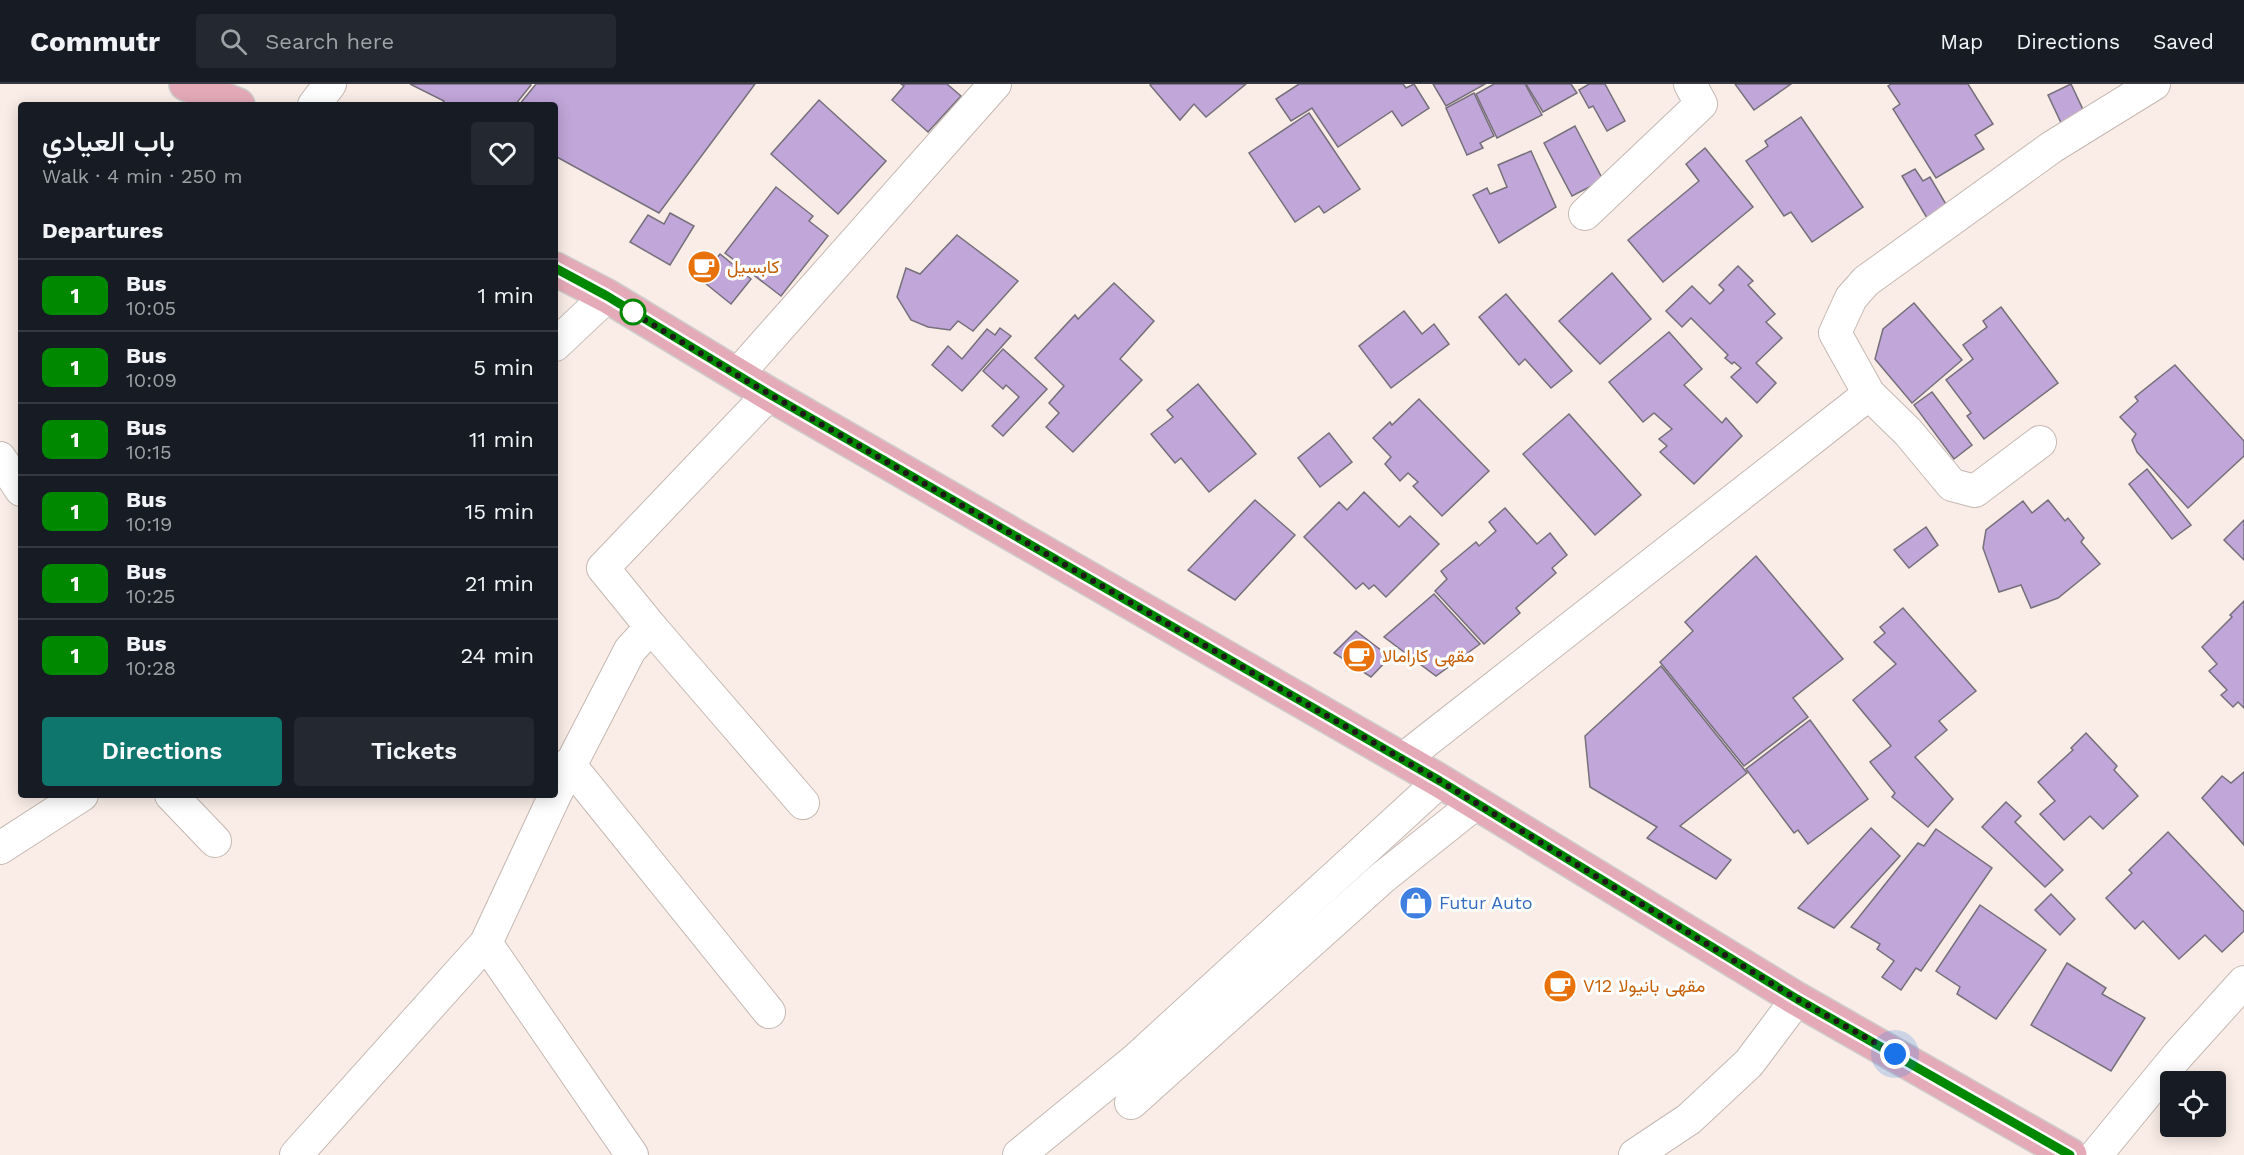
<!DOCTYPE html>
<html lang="en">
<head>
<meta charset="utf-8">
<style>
  body { margin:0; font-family:"Work Sans",Vazirmatn,sans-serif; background:#242831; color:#f1f3f6; height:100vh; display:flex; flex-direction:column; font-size:22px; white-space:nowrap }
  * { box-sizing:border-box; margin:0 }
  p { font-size:20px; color:#9ea1a6 }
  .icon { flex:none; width:33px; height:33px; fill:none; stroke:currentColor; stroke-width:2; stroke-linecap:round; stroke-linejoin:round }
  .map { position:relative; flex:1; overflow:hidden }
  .panel { position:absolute; left:18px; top:18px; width:540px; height:696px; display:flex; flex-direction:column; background:#171b24; border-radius:6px; box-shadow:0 3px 15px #0003 }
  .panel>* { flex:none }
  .badge { padding:0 12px; border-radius:9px; font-size:21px; line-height:39px }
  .controls { position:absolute; left:2160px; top:987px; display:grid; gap:12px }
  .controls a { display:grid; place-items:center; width:66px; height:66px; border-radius:6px; background:#171b24; box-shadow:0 3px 15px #0003; font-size:30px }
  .you { position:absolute; width:30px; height:30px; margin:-15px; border:4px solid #fff; border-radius:50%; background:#1a73e8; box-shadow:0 0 0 9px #1a73e833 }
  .map>.badge { position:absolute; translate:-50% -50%; box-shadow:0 0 0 3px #fff }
  h2 { padding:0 24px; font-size:22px; line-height:54px }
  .round { display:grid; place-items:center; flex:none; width:63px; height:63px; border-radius:6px; background:#242831 }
  .head { display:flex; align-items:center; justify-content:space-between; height:102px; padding:0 24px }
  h1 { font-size:28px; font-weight:600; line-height:45px }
  .primary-button { display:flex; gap:12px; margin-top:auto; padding:12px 24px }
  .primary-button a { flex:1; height:69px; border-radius:6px; background:#0f766e; color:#fff; font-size:24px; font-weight:600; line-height:69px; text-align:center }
  .primary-button a+a { background:#242831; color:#f1f3f6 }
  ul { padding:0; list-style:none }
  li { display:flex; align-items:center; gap:18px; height:72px; padding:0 24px; border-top:2px solid #363941 }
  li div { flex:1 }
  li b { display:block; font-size:22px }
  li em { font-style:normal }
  li .badge { min-width:66px; font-weight:700; text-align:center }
  header { display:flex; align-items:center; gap:36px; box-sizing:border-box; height:84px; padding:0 30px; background:#171b24; border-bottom:2px solid #363941 }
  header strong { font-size:28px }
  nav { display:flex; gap:33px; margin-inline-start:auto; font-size:21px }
  .search { width:420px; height:54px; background:#242831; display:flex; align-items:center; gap:15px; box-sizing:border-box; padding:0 21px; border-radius:6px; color:#9ea1a6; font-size:22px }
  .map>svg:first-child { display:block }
  .building { fill:#c1a6d9; stroke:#75707a; stroke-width:1.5 }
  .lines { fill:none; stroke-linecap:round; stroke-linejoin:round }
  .minor-casing { stroke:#c5b9b3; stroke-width:34 }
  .primary-casing { stroke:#cecdcc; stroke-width:36 }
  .minor { stroke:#fff; stroke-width:32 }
  .primary { stroke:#e5aab8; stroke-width:33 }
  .line-casing { stroke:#fff; stroke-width:14 }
  .line { stroke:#080; stroke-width:9 }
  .walk { stroke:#1e1a18; stroke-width:6; stroke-dasharray:0 10.8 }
  .stop-dot { fill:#fff; stroke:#080; stroke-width:3 }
  .labels { text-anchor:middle; stroke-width:6; stroke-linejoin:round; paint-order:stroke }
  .food-label { font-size:18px; fill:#c56008; stroke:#fff; text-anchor:start }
  .shop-label { font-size:18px; fill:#366cbe; stroke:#fff; text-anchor:start }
</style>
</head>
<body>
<header>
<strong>Commutr</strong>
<div class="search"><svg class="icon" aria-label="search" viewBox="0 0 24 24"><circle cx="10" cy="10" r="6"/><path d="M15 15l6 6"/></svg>Search here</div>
<nav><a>Map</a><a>Directions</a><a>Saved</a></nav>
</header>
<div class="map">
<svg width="2244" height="1071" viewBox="0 0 2244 1071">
  <rect width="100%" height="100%" fill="#faede7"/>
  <g class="building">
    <path d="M410,0h120l1,1 -16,20h-74l3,-4z"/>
    <path d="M536,0h219l-96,129 -104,-57v-51h-36z"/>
    <path d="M901,0h46l14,12 -33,36 -36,-32 12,-14z"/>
    <path d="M1152,0h94l-40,33 -12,-13 -14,16 -30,-35z"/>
    <path d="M1299,0h104l3,4 8,-4 15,24 -27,18 -10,-15 -54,36 -26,-39 -21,13 -15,-22z"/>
    <path d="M1433,0h52l-39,22z"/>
    <path d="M1494,0h31l17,31 -45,23 -21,-44z"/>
    <path d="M1526,0h45l6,9 -34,19z"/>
    <path d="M1589,0h16l20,37 -18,10 -14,-25 -4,2 -10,-18z"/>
    <path d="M1735,0h56l-37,26z"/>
    <path d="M1891,0h77l25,40 -18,11 9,14 -48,29 -43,-69 7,-5 -12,-18z"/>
    <path d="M2071,0l15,32 -23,11 -15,-32z"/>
    <path d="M1474,9l20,43 -14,7 3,5 -16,7 -21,-47z"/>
    <path d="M819,16l67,61 -48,53 -67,-60z"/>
    <path d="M1309,29l51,76 -36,24 -5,-7 -24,16 -46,-69z"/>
    <path d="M1801,33l62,90 -51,35 -21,-30 -7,4 -38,-55 22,-15 -3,-5z"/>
    <path d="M1575,42l28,54 -31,16 -28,-53z"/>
    <path d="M1705,64l48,59 -90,75 -35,-42 71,-59 -13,-17z"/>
    <path d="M1531,67l25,56 -57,36 -26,-48 14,-7 3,6 17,-7 -9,-22z"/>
    <path d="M1915,85l8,12 7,-4 17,29 -20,12 -25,-42z"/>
    <path d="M776,103l37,29 -4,5 19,15 -47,60 -56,-43z"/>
    <path d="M670,129l24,13 -24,39 -40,-23 18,-27 16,9z"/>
    <path d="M957,151l61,46 -45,50 -15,-10 -8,9 -22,-3 -17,-7 -14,-23 9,-29 14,6z"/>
    <path d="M720,170l31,25 -20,25 -31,-25z"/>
    <path d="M1738,182l15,15 -5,4 27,29 -9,8 16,16 -26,25 20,20 -19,20 -26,-26 10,-9 -7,-6 -2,2 -7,-6 3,-3 -37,-37 -9,9 -16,-16 26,-25 18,18 14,-14 -5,-5z"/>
    <path d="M1612,189l39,46 -51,45 -41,-43z"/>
    <path d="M1114,199l40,38 -34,38 22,21 -69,72 -27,-25 13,-14 -10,-10 15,-17 -29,-28 40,-43 3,4z"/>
    <path d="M1506,210l66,77 -21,17 -26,-29 -6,6 -40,-48z"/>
    <path d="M1914,219l48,57 -50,43 -37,-44 8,-30z"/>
    <path d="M2001,223l57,76 -74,56 -17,-23 4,-3 -25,-33 27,-21 -10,-14 24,-18 -4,-6z"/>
    <path d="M1404,227l18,23 12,-10 15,20 -58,44 -32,-42z"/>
    <path d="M1000,244l11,8 -49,55 -30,-26 16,-19 14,13 25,-30 8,6z"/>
    <path d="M1669,248l33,37 -18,16 38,38 4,-5 16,18 -48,48 -34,-32 7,-6 -8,-7 13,-10 -18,-16 -11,9 -34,-40z"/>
    <path d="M1003,265l44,40 -44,47 -11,-10 27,-29 -13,-12 -3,4 -20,-18z"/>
    <path d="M2175,281l69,76v15l-56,52 -51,-56 -5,-12 4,-6 -16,-17 18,-16 -3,-4z"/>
    <path d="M1198,300l58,70 -47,38 -28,-34 -6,5 -24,-29 22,-17 -6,-7z"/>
    <path d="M1932,308l40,53 -18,14 -40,-54z"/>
    <path d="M1419,315l70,72 -47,45 -29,-30 5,-4 -10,-9 -8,8 -15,-17 6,-7 -18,-19 17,-16 2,3z"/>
    <path d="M1569,330l72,81 -46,40 -72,-81z"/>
    <path d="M1329,349l23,29 -32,25 -22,-29z"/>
    <path d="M2147,385l44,56 -19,14 -43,-55z"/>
    <path d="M1364,408l35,35 11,-11 29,28 -53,53 -12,-12 -5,4 -6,-6 -7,6 -52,-52 35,-35 8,8z"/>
    <path d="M1255,416l40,35 -60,65 -47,-30z"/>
    <path d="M2048,416l17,21 3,-3 16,20 -3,4 19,22 -42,34 -27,10 -10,-23 -22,7 -16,-44 3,-18 37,-29 9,12z"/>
    <path d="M1505,424l32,36 13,-11 17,22 -15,13 4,5 -40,35 4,5 -36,31 -49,-53 12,-12 -6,-8 35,-29 3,4 17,-15 -7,-9z"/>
    <path d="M2244,436v40l-20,-20z"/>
    <path d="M1926,443l12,18 -29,23 -15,-18z"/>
    <path d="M1756,472l87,103 -50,39 15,19 -64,49 -84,-104 33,-31 -8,-9z"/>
    <path d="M1434,510l46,50 -44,32 -52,-39z"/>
    <path d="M2244,517v107l-6,-6 -5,5 -12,-12 6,-5 -18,-19 8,-7 -15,-17 30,-30 -2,-2z"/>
    <path d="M1903,524l73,83 -37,30 8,9 -32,27 38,42 -25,28 -36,-30 3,-4 -25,-31 21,-16 -38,-46 43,-36 -22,-22 11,-9 -5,-6z"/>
    <path d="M1356,547l34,26 -19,20 -37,-24z"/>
    <path d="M1661,582l86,107 -67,53 51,34 -15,19 -69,-41 10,-11 -67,-40 -5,-51z"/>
    <path d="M1810,636l58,79 -60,45 -10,-14 -4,3 -48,-64z"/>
    <path d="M2086,649l31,33 -3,4 24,26 -35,33 -13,-13 -26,24 -24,-26 15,-13 -17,-19 35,-32 -2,-2z"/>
    <path d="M2244,688v73l-42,-47 20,-22 9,7z"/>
    <path d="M2006,718l15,14 -6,6 48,48 -18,17 -63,-60z"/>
    <path d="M1871,744l29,28 -66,72 -36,-20z"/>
    <path d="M1936,745l56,39 -71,103 -5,-3 -15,22 -19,-13 12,-16 -17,-12 3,-5 -29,-17 67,-84 6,3z"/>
    <path d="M2168,748l76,80v19l-22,21 -17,-17 -26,24 -36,-38 -8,8 -29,-31 26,-25 -3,-3z"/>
    <path d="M2051,810l24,25 -15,16 -25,-25z"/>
    <path d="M1980,821l66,45 -50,69 -39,-25 3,-7 -24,-16z"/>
    <path d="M2067,879l39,25 -4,6 43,24 -34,53 -80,-46z"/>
  </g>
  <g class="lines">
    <g class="minor-casing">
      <g id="minor">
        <path d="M314,21l16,-21"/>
        <path d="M1585,130l116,-110 -11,-20"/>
        <path d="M555,261l52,-49"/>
        <path d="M738,290l257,-290"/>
        <path d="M1869,310l39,38 44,53 23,6 65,-49"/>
        <path d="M0,374l21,32"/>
        <path d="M651,543l152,176"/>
        <path d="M1402,676l467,-366 -34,-61 16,-35 15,-17 186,-134 102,-63"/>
        <path d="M569,680l200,248"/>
        <path d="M171,711l44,46"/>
        <path d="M555,711l75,-145 21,-23 -48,-59 166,-174"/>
        <path d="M555,711l-69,148 146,212"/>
        <path d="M0,764l82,-53"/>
        <path d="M1131,1019l251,-225 94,-75"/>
        <path d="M296,1071l190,-212"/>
        <path d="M1019,1071l115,-94 306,-280"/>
        <path d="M1635,1071l54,-36 60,-56 48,-64"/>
        <path d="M2096,1071l82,-100 66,-73"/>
      </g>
    </g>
    <g class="primary-casing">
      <g id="primary">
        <path d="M186,0l52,21"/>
        <path d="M555,185l52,27 162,98 671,387 357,218 273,156"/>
      </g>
    </g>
    <use href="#minor" class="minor"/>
    <use href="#primary" class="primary"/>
  </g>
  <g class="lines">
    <g class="line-casing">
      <path id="line" d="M555,184l52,28 162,98 671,387 357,218 273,156"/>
    </g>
    <use href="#line" class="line"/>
    <path class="walk" d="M633,228l-8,-4 144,86 671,387 357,218 98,55"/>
  </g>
  <defs>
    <g id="cafe-disc" transform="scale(1.725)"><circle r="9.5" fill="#e8710a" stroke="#fff"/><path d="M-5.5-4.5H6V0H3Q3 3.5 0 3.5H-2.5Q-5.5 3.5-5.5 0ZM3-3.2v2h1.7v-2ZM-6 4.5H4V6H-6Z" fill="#fff"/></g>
    <g id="shop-disc" transform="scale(1.725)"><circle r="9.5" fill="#3f7fe0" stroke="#fff"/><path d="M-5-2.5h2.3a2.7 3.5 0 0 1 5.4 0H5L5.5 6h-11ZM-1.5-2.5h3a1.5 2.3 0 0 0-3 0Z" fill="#fff"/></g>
  </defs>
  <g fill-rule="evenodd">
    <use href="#cafe-disc" x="704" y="183"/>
    <use href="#cafe-disc" x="1359" y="572"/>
    <use href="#shop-disc" x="1416" y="819"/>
    <use href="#cafe-disc" x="1560" y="902"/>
  </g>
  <circle class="stop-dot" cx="633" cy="228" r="12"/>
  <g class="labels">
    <g class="food-label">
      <text x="727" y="189">كابسيل</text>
      <text x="1382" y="578">مقهى كارامالا</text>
      <text x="1583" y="908">V12 مقهى بانيولا</text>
    </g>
    <g class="shop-label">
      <text x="1439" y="825">Futur Auto</text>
    </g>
  </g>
</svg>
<div class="controls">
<a><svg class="icon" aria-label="locate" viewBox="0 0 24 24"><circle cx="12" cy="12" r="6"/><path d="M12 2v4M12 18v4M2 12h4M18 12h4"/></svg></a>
</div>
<div class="you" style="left:1895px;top:970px"></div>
<section class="panel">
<div class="head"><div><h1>باب العيادي</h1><p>Walk · 4 min · 250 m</p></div><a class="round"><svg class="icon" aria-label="heart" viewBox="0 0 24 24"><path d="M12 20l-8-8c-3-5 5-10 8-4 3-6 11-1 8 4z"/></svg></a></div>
<h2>Departures</h2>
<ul>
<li><span class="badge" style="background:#080;color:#fff">1</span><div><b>Bus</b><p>10:05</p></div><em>1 min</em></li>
<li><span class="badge" style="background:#080;color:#fff">1</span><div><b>Bus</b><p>10:09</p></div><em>5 min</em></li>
<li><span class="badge" style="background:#080;color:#fff">1</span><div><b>Bus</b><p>10:15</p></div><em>11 min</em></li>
<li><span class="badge" style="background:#080;color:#fff">1</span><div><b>Bus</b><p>10:19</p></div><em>15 min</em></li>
<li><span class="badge" style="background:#080;color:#fff">1</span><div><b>Bus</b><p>10:25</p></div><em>21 min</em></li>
<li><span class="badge" style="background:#080;color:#fff">1</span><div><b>Bus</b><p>10:28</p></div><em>24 min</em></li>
</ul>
<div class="primary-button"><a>Directions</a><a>Tickets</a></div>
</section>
</div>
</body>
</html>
